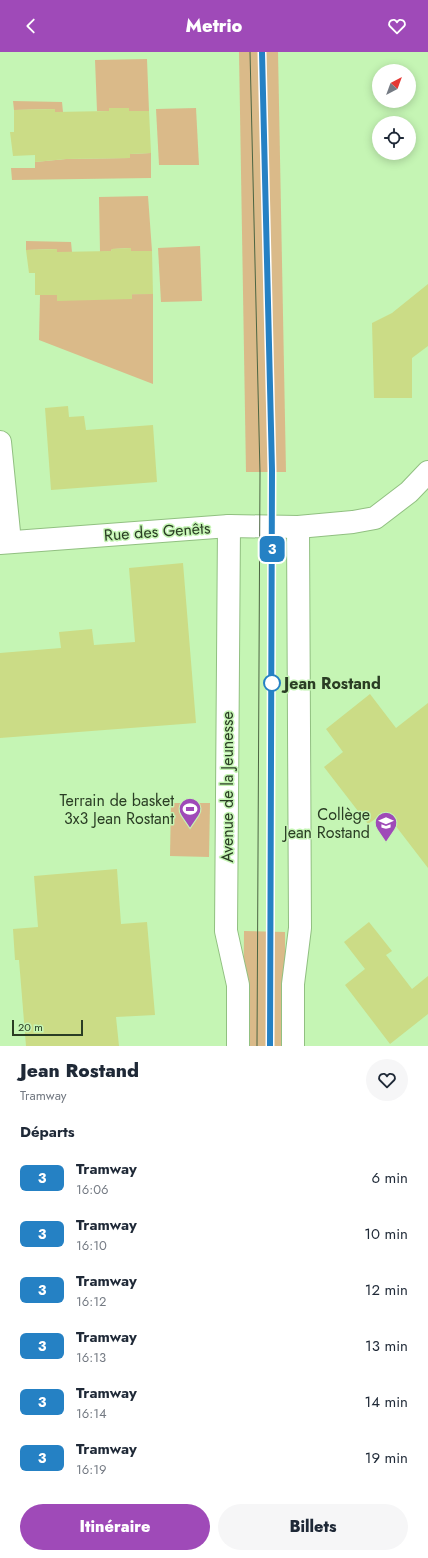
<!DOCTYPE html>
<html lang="fr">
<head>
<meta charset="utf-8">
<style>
  body { margin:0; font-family:Jost,sans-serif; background:#f6f6f7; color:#1f2937; height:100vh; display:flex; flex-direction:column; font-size:15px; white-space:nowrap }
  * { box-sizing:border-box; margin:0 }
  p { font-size:13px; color:#747a83 }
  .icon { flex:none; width:22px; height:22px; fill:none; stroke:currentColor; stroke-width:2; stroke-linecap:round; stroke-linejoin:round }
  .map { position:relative; height:994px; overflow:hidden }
  .sheet { display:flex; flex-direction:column; background:#fff; flex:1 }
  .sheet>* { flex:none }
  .badge { padding:0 8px; border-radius:6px; font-size:14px; line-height:26px }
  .needle { width:26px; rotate:41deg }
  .tools { position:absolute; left:372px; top:12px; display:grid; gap:8px }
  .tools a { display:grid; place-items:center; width:44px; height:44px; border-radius:50%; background:#fff; box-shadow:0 2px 10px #0003; font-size:20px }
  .scale { position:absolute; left:12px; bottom:10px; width:71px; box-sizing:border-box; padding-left:4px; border:2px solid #2a3d24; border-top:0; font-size:11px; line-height:14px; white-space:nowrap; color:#2a3d24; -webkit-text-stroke:3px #c5f5b4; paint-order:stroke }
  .map>.badge { position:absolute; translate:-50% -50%; box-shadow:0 0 0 2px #fff }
  h2 { padding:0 20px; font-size:15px; line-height:36px }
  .round { display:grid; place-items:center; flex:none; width:42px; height:42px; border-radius:21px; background:#f6f6f7 }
  .headline { display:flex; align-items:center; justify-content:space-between; height:68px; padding:0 20px }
  h1 { font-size:19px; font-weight:800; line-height:30px }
  .action { display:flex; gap:8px; margin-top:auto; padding:8px 20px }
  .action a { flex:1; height:46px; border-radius:24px; background:#9f4ab8; color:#fff; font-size:16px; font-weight:800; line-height:46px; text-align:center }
  .action a+a { background:#f6f6f7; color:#1f2937 }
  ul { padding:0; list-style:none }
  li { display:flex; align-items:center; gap:12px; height:56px; padding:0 20px }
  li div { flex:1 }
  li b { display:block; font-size:15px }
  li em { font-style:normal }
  li .badge { min-width:44px; font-weight:700; text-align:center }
  header { display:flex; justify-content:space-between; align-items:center; height:52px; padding:0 20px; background:#9f4ab8; color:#fff; font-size:18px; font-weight:800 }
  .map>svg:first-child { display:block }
  .green { fill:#daba89 }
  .building { fill:#cbdc86 }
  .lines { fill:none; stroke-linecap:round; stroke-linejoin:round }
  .street-casing { stroke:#91c081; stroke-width:24 }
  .street { stroke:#fff; stroke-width:22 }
  .tram { stroke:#4c6543; stroke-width:1 }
  .line-casing { stroke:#fff; stroke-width:9 }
  .line { stroke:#2581c4; stroke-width:6 }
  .stop-dot { fill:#fff; stroke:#2581c4; stroke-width:2 }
  .labels { text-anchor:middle; stroke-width:3; stroke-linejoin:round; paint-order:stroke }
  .street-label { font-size:16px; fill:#2a3d24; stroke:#c5f5b4 }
  .stop-label { font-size:16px; font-weight:bold; fill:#2a3d24; stroke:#c5f5b4; text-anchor:start }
  .poi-label { font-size:16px; fill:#2a3d24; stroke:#c5f5b4; text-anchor:end }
</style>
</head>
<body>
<header><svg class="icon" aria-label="back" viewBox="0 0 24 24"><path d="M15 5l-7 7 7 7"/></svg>Metrio<svg class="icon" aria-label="heart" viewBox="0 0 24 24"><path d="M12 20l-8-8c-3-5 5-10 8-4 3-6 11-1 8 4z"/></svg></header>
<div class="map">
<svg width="428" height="994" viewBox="0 0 428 994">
  <rect width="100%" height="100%" fill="#c5f5b4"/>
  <g class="green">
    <path d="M239,0h39l8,420h-40z"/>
    <path d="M147,7l2,52h-20v-3h-20v3h-12l-2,-51z"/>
    <path d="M13,49l49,1 1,10h-8v-3l-41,1z"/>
    <path d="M196,56l3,57h-40l-3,-56z"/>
    <path d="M151,101v25l-139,2 -1,-12h24v-6l31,-3 64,-1v-4z"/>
    <path d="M148,144l4,55h-21v-3l-19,1 -1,2 -11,1 -1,-55z"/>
    <path d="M26,189l45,1 1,10h-15v-3l-31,1z"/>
    <path d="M200,194l2,55 -41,1 -3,-54z"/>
    <path d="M153,242v90l-114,-44 1,-45z"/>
    <path d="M171,751h39l-1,54 -39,-1z"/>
    <path d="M244,879l41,1v114h-42z"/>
  </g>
  <g class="building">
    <path d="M109,56h20v3h20l2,42 -21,1v4l-64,1 -31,3v-7l-22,1 -3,-24h4v-22l41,-1v3l54,-1z"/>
    <path d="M131,196v3h21l1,43h-21v5l-75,2v-6h-22v-22h-6l-3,-23 31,-1v3l54,-1 1,-2z"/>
    <path d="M428,232v62l-16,12v40h-38l-2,-75 20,-10z"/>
    <path d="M68,354l1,11 15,-1 2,14 67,-5 4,57 -106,8 -6,-82z"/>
    <path d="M183,511l13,160 -196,15v-85l61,-5 -2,-16 33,-3 2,16 41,-3 -6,-74z"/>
    <path d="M370,642l26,34 32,-25v165l-43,-56 -17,12 -44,-57 19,-15 -17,-23z"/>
    <path d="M117,817l4,55 26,-2 8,93 -39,2 3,29h-93l-7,-86h-4l-2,-31 25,-2 -4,-51z"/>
    <path d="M369,870l23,29 -6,4 26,34 16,-13v38l-38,30 -45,-59 20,-16 -21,-27z"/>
  </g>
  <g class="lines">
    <g class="street-casing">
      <g id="street">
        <path d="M0,390l10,100"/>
        <path d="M229,474l-3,405 12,54v61"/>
        <path d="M0,491l229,-17 69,1 55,-5 22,-4 34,-26 19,-20"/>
        <path d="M293,994v-62l7,-56 -2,-401"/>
      </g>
    </g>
    <use href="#street" class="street"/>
    <g class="tram">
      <path d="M250,0l10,421 -3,573"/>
      <path d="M262,0l10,417 -2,577"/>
    </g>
  </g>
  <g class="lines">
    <g class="line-casing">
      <path id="line" d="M262,0l10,418 -2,576"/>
    </g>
    <use href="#line" class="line"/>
  </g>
  <defs>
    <g id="stadium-pin" transform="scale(1.15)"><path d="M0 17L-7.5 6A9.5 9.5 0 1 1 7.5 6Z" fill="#9f4ab8" stroke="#c5f5b4"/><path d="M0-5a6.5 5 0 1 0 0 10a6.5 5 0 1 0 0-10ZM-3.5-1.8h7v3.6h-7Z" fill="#fff"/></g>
    <g id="school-pin" transform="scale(1.15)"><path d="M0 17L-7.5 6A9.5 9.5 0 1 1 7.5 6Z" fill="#9f4ab8" stroke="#c5f5b4"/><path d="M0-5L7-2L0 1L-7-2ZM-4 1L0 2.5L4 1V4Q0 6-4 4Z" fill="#fff"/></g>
  </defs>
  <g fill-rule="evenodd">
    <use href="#stadium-pin" x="190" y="757"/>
    <use href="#school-pin" x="386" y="771"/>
  </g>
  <circle class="stop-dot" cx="272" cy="631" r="8"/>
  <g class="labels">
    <g class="street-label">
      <text transform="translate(157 479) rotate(-4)" y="6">Rue des Genêts</text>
      <text transform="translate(227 735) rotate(-90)" y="6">Avenue de la Jeunesse</text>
    </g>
    <g class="stop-label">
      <text x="284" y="637">Jean Rostand</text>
    </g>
    <g class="poi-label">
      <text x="174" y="754">Terrain de basket<tspan x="174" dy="18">3x3 Jean Rostant</tspan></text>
      <text x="370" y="768">Collège<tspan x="370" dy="18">Jean Rostand</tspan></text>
    </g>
  </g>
</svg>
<div class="tools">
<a><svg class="needle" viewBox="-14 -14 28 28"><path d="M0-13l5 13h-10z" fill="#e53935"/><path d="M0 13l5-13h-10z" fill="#747a83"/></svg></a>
<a><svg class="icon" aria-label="locate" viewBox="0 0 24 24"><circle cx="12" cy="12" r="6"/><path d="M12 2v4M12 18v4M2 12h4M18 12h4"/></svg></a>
</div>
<div class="scale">20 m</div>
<b class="badge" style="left:272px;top:497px;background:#2581c4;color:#fff">3</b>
</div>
<section class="sheet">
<div class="headline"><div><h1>Jean Rostand</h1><p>Tramway</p></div><a class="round"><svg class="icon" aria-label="heart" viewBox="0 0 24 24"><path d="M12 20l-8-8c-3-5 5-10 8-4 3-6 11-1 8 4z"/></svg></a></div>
<h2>Départs</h2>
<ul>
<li><span class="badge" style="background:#2581c4;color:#fff">3</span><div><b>Tramway</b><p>16:06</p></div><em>6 min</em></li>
<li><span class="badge" style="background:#2581c4;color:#fff">3</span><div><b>Tramway</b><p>16:10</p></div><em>10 min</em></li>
<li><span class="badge" style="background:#2581c4;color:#fff">3</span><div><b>Tramway</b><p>16:12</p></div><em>12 min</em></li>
<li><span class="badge" style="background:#2581c4;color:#fff">3</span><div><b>Tramway</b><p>16:13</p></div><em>13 min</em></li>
<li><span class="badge" style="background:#2581c4;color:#fff">3</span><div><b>Tramway</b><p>16:14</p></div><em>14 min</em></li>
<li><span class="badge" style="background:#2581c4;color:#fff">3</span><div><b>Tramway</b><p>16:19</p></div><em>19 min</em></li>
</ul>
<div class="action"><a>Itinéraire</a><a>Billets</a></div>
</section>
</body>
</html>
